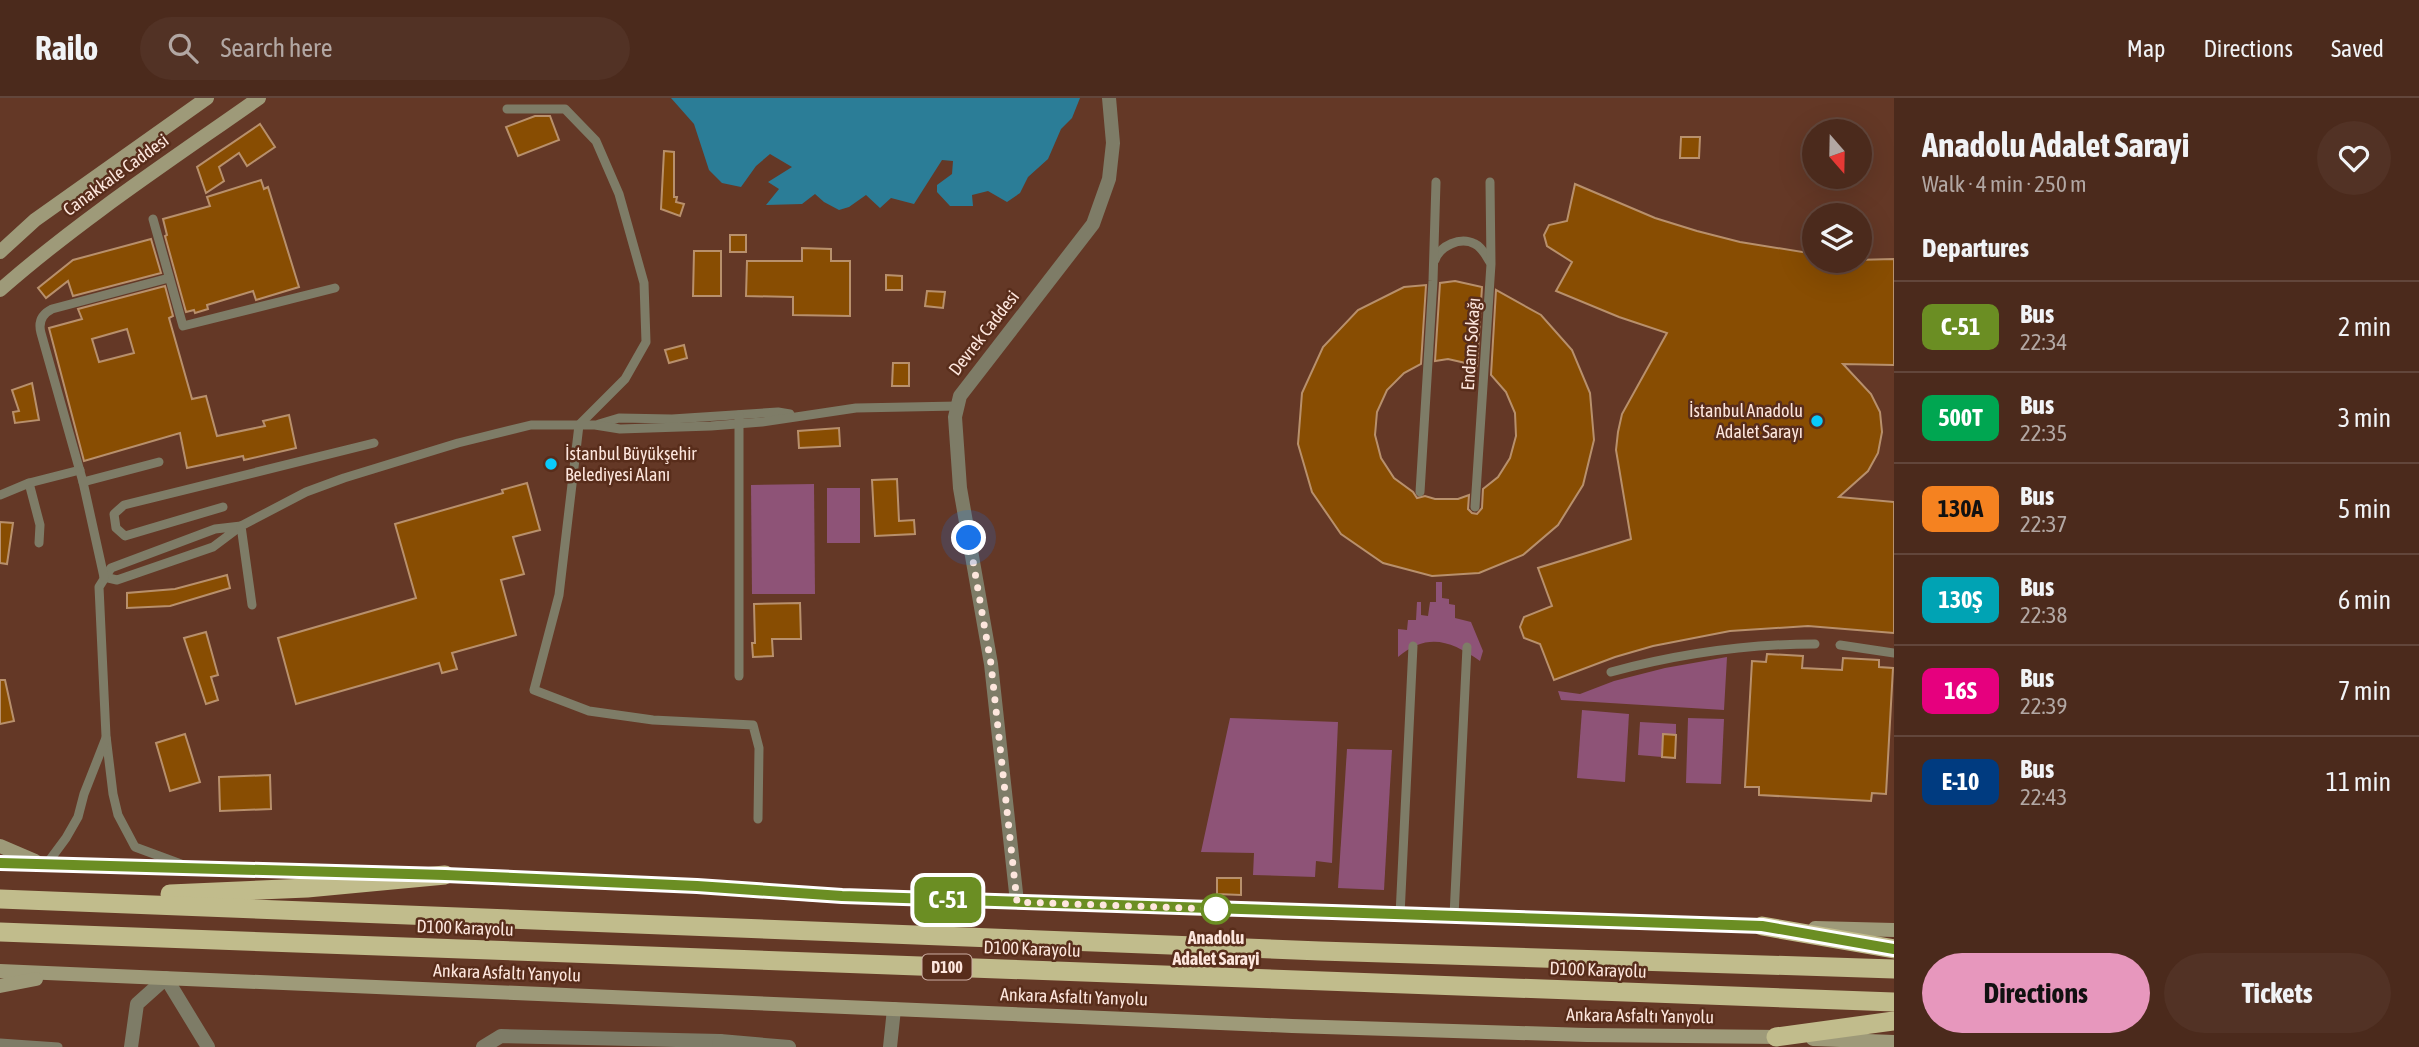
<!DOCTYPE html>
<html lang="en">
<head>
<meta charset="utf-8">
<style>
  body { margin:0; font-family:"Asap Condensed",sans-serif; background:#523225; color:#f1f3f6; height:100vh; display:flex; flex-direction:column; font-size:26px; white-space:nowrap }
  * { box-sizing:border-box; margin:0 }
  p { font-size:23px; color:#b2a7a3 }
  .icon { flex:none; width:38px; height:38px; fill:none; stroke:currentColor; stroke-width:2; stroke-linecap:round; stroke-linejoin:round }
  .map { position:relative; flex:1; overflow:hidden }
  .panel { display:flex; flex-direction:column; background:#4b2a1c; width:525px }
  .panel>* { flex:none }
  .badge { padding:0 14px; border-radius:10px; font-size:24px; line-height:46px }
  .needle { width:46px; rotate:160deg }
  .controls { position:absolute; left:1802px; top:21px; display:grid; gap:14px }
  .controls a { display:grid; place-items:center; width:70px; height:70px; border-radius:50%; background:#4b2a1c; box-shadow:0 7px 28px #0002,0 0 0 2px #62463b; font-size:35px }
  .you { position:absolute; width:35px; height:35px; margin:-18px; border:5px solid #fff; border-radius:50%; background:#1a73e8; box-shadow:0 0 0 10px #1a73e833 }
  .map>.badge { position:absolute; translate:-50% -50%; box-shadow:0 0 0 4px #fff }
  h2 { padding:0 28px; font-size:26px; line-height:63px }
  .round { display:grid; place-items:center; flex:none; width:74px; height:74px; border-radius:37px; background:#523225 }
  .summary { display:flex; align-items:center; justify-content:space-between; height:119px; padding:0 28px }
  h1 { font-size:33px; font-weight:700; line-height:52px }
  .primary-button { display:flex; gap:14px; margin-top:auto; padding:14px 28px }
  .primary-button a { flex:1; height:80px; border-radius:42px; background:#e797bd; color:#111; font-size:28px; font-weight:700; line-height:80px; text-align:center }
  .primary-button a+a { background:#523225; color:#f1f3f6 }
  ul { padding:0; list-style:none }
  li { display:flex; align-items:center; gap:21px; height:91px; padding:0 28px; border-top:2px solid #62463b }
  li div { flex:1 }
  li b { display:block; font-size:26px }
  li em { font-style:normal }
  li .badge { min-width:77px; font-weight:700; text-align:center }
  header { display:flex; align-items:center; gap:42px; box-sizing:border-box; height:98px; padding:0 35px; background:#4b2a1c; border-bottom:2px solid #62463b }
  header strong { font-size:33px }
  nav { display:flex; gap:38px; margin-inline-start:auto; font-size:24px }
  .search { width:490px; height:63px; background:#523225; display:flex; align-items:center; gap:18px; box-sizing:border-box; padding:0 24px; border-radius:38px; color:#b2a7a3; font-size:26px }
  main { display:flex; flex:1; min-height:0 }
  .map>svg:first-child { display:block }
  .green { fill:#8e5377 }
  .water { fill:#2b7d97 }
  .building { fill:#884d02; stroke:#b8906c; stroke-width:2; fill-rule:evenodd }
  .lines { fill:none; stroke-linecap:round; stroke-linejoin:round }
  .service { stroke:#7e7c67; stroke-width:9 }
  .minor { stroke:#7e7c67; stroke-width:14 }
  .tertiary { stroke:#7e7c67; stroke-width:14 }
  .secondary { stroke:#9e9a79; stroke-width:14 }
  .trunk { stroke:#c1bc8c; stroke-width:19 }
  .line-casing { stroke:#fff; stroke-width:16 }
  .line { stroke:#6b8e23; stroke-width:10 }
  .walk { stroke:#fde6dd; stroke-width:7; stroke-dasharray:0 12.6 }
  .poi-dot { fill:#09cafa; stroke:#582d1b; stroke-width:2.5 }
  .stop-dot { fill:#fff; stroke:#6b8e23; stroke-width:3.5 }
  .labels { text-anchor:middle; stroke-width:5; stroke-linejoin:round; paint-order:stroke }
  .shield { fill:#582d1b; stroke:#ccaea3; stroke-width:2 }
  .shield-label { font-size:16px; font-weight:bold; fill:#fde6dd }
  .street-label { font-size:18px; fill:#fde6dd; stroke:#582d1b }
  .poi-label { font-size:18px; fill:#fde6dd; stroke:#582d1b; text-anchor:end }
  .stop-label { font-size:18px; font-weight:bold; fill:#fde6dd; stroke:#582d1b }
</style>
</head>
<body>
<header>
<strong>Railo</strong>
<div class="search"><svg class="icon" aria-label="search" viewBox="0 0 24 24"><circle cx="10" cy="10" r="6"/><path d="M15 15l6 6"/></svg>Search here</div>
<nav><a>Map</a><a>Directions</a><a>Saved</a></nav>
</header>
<main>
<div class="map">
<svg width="1894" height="949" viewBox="0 0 1894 949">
  <rect width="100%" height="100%" fill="#643826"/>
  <g class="green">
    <path d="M814,386l1,110h-63l-1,-109z"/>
    <rect x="827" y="390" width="33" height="55"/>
    <path d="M1436,484h6v16l7,1v5l6,1v13l16,4 12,29 -3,10c-29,-20 -52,-29 -82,-4v-28l9,1 1,-10h8l1,-18h4v13l7,1 2,-14h6z"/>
    <path d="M1727,559l-3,53 -163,-10 -3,-9 22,3 34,-13 51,-13z"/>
    <path d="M1582,612l47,4 -4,68 -48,-4z"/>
    <path d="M1230,620l108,4 -6,141 -16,-2 -1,16 -62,-2 1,-22 -53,-1z"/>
    <path d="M1688,620l36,1 -3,65 -35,-1z"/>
    <path d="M1640,624l36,2v11l-13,-1 -1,23 -24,-2z"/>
    <path d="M1347,651l45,1 -8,140 -46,-2z"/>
  </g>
  <path class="water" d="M671,0h409l-8,20 -11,11 -13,30 -20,18 -8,16 -13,9 -19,-11 -16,4 1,11h-23l-13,-14v-7l15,-11 1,-13 -11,-1 -28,44 -23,-6 -11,10 -14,-13 -17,12 -10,3 -15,-8 -9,-8 -13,10 -36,1 13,-16 -11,-7 24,-15 -22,-13 -14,12 -15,21 -19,-4 -13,-13 -15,-46z"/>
  <g class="building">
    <path d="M535,18h15l9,24 -41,16 -12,-29z"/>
    <path d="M260,26l15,23 -28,19 -8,-13 -20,14 5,14 -18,12 -9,-26z"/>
    <path d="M1681,39h19l-1,21h-19z"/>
    <path d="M664,53l10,1v45h3l-1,5 8,2 -4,12 -19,-7z"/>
    <path d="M261,82l3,9 4,-2 31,100 -43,13 -3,-9 -46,14 1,4 -13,4 -1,-3 -8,2 -21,-76 2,-1 -4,-16 47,-13 -3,-9z"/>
    <path d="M1575,86l80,34 42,13 43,11 75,12v7l79,-2v106l-51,-1 28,30 9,18 2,20 -4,21 -10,18 -29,26 55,5v131l-86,-7 -78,5 -77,15 -38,11 -61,23 -14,-36 -16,-6 -4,-11 4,-10 28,-11 -14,-38 93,-29 -15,-89 2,-18 4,-18 45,-81 -48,-16 -63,-26 16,-29 -25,-16 -3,-11 5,-10 18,-4z"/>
    <rect x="730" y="137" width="16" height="17"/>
    <path d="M151,141l10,34 -88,23 -5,-15 -22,17 -8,-10 35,-28z"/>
    <path d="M802,150l29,1v12h19v55l-57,-1v-18l-47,-1 1,-35h55z"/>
    <path d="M694,153h27v45h-28z"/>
    <path d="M886,177l16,1v14h-16z"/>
    <path d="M1455,183l27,6 -5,80 -7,-3 -22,-5 -13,2 5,-78z"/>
    <path d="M1426,187l-5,79 -17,9 -17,17 -10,22 -2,23 6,23 13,20 19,14 4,6 8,-2 10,3h23l11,-4 -1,14 4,4 5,1 5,-6 1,-19 15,-12 12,-19 6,-22 -1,-23 -9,-21 -15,-17 5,-85 45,25 31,35 18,43 4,47 -11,45 -25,40 -35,30 -44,18 -47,3 -49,-13 -42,-29 -29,-42 -14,-48 4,-51 21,-46 35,-37 46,-23z"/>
    <path d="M165,188l8,30 -4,2 23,81 14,-3 11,40 48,-10 -2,-5 26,-6 7,33 -52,12 -1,-4 -56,12 -7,-35 -96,28 -35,-133 33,-9 -4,-10zM127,231l7,24 -35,9 -7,-23z"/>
    <path d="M927,193l18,1 -2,16 -18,-2z"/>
    <path d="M684,247l3,13 -18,5 -4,-13z"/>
    <path d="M893,265h16v23h-17z"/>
    <path d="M32,285l7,37 -24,3 -2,-11 6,-1 -7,-21z"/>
    <path d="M839,330l1,18 -41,2 -1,-17z"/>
    <path d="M897,381l2,42 15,-1 1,14 -40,2 -3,-56z"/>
    <path d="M527,385l13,47 -27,7 11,37 -23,6 15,55 -64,18 5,16 -15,4 -3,-10 -143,41 -18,-66 138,-40 -21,-74 108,-31 -1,-3z"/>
    <path d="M0,424l13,1 -6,41 -7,-1z"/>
    <path d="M227,477l3,13 -60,18 -43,2v-15l48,-4z"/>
    <path d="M800,505l1,36h-29l1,17 -20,1 -1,-14h3l-1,-39z"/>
    <path d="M206,534l12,43 -7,2 7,23 -12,4 -22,-66z"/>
    <path d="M1767,556l36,2 -1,12 40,2 1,-12 36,2v7l14,1 -7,126 -14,-1 -1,8 -112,-6v-8h-14l7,-126 14,1z"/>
    <path d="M0,582h5l9,41 -14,3z"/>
    <path d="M185,636l15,48 -30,9 -14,-48z"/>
    <path d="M1663,636l13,1 -1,23 -13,-1z"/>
    <path d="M270,677l1,34 -51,2 -1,-34z"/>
    <path d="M1217,780h24v17l-24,-1z"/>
  </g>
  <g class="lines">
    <g class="service">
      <path d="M507,11h58l31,32 23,53 25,89 2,59 -21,37 -46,46 -20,170 -25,95 55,21 64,9 100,5 6,23 -1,71"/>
      <path d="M153,121l30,107 152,-38"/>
      <path d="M1435,162c5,-14 25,-24 40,-16 7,3 11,12 15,18"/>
      <path d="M599,326l20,-6 53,1 106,-7 12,2"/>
      <path d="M83,384l76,-20"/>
      <path d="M29,385l11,42 -1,18"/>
      <path d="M1420,394l13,-211 3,-99"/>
      <path d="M0,397l29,-12 51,-13"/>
      <path d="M223,409l-98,29 -9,-8 -2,-14 10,-9 250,-62"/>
      <path d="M1475,409l16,-243 -1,-82"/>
      <path d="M104,479l13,3 96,-33 28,-21 -26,3 -104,39 -12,19 7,149 7,58 5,21 17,32 46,17"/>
      <path d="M104,479l-21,-95 -42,-149c-3,-11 1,-19 11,-24l117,-31"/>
      <path d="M252,507l-11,-79 65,-34 38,-14 114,-35 73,-18h64l25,4 91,-3 51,-4 94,-14 102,-2"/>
      <path d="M1840,547l54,8"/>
      <path d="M1611,574c67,-18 134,-28 204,-28"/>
      <path d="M739,578v-261"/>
      <path d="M46,767l20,-27 12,-21 6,-23 22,-56"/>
      <path d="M1400,817l13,-269"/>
      <path d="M1454,818l13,-269"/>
      <path d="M0,945l58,4"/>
    </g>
    <g class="minor">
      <path d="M131,949l6,-43 29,-26 42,69"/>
      <path d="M483,949l18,-11 219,5"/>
      <path d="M719,949l1,-6 69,6"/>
      <path d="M890,949l4,-38"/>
    </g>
    <path class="tertiary" d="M1017,804l-26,-238 -31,-176 -5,-71 5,-21 133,-172 16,-45 4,-36 -4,-45"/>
    <g class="secondary">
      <path d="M0,154l35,-32 172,-122"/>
      <path d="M0,192c81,-71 171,-130 259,-192"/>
      <path d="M0,748l35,15"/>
      <path d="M0,765l385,10"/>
      <path d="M437,777l260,11 121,9 952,31"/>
      <path d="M1815,830l79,2"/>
      <path d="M0,873l1292,55 295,9 199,2"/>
      <path d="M0,888l36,-7"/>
      <path d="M1813,941l81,3"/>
    </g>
    <g class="trunk">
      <path d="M170,796l137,-6 138,-13"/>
      <path d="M0,801l1320,52 574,18"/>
      <path d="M1762,828l132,23"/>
      <path d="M0,834l1894,70"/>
      <path d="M1776,939l118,-16"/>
    </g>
  </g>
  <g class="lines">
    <g class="line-casing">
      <path id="line" d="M0,765l445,12 252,11 145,10 920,30 132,23"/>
    </g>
    <use href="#line" class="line"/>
    <path class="walk" d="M969,440l22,126 26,238 199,7"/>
  </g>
  <g class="poi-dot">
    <circle cx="1817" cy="323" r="7"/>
    <circle cx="551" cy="366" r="7"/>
  </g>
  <circle class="stop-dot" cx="1216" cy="811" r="14"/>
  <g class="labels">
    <rect class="shield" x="922.5" y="856.5" width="49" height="25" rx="5"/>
    <g class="shield-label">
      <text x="947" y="875">D100</text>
    </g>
    <g class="street-label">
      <text transform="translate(116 77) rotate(-36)" y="6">Canakkale Caddesi</text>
      <text transform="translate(984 235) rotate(-52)" y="6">Devrek Caddesi</text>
      <text transform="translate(1471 246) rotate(-86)" y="6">Endam Sokağı</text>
      <text transform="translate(465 830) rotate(2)" y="6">D100 Karayolu</text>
      <text transform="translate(1032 851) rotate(2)" y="6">D100 Karayolu</text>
      <text transform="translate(1598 872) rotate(2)" y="6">D100 Karayolu</text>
      <text transform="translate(507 875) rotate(2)" y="6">Ankara Asfaltı Yanyolu</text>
      <text transform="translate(1074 899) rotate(2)" y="6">Ankara Asfaltı Yanyolu</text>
      <text transform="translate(1640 918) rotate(1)" y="6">Ankara Asfaltı Yanyolu</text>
    </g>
    <g class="poi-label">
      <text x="1803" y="319">İstanbul Anadolu<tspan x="1803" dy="21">Adalet Sarayı</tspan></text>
      <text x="565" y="362" text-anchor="start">İstanbul Büyükşehir<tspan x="565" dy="21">Belediyesi Alanı</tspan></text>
    </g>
    <g class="stop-label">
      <text x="1216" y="846">Anadolu<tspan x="1216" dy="21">Adalet Sarayi</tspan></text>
    </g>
  </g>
</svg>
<div class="controls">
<a><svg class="needle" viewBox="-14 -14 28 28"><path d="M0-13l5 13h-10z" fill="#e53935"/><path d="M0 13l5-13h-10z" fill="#b2a7a3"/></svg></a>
<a><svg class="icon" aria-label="layers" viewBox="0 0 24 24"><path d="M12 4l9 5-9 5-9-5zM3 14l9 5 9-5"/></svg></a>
</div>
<div class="you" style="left:969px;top:440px"></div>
<b class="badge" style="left:948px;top:802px;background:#6b8e23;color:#fff">C-51</b>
</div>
<section class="panel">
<div class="summary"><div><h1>Anadolu Adalet Sarayi</h1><p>Walk · 4 min · 250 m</p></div><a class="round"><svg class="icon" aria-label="heart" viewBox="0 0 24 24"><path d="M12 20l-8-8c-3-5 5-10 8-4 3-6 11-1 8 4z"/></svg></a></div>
<h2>Departures</h2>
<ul>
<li><span class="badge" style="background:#6b8e23;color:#fff">C-51</span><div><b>Bus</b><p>22:34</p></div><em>2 min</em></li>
<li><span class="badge" style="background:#00a651;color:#fff">500T</span><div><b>Bus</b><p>22:35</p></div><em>3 min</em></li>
<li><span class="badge" style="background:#f58220;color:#111">130A</span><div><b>Bus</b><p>22:37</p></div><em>5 min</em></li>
<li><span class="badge" style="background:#00a3b4;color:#fff">130Ş</span><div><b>Bus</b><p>22:38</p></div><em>6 min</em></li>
<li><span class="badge" style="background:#e6007e;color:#fff">16S</span><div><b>Bus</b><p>22:39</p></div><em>7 min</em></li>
<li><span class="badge" style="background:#003b80;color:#fff">E-10</span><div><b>Bus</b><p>22:43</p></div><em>11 min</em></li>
</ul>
<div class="primary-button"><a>Directions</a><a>Tickets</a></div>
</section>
</main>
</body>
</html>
